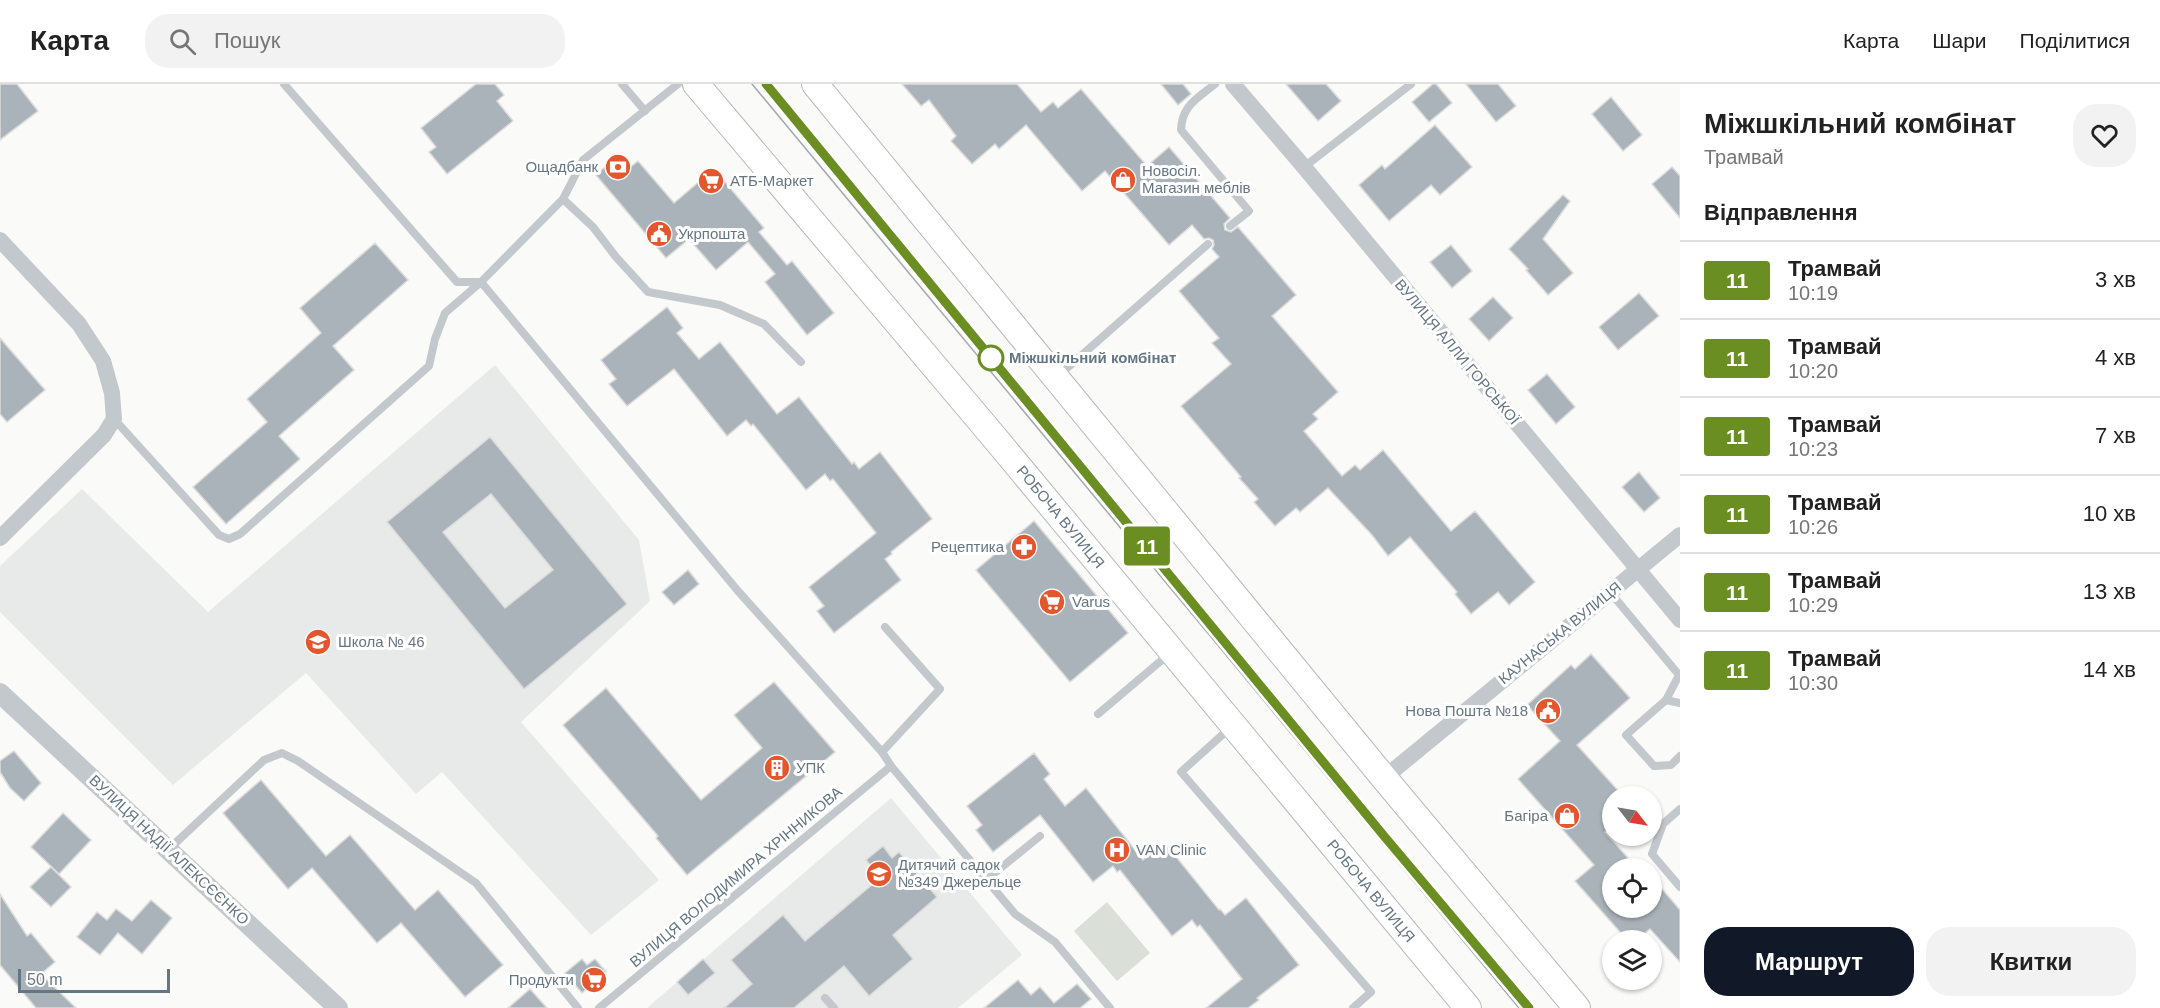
<!DOCTYPE html>
<html lang="uk">
<head>
<meta charset="utf-8">
<style>
  body { margin:0; font-family:Arial,sans-serif; background:#f2f2f2; color:#222; height:100vh; display:flex; flex-direction:column; font-size:22px; white-space:nowrap }
  * { box-sizing:border-box; margin:0 }
  p { font-size:20px; color:#767676 }
  .icon { flex:none; width:33px; height:33px; fill:none; stroke:currentColor; stroke-width:2; stroke-linecap:round; stroke-linejoin:round }
  .map { position:relative; flex:1; overflow:hidden }
  .details { display:flex; flex-direction:column; background:#fff; width:480px }
  .details>* { flex:none }
  .badge { padding:0 12px; border-radius:4px; font-size:21px; line-height:39px }
  .needle { width:39px; rotate:121deg }
  .fabs { position:absolute; left:1602px; top:702px; display:grid; gap:12px }
  .fabs a { display:grid; place-items:center; width:60px; height:60px; border-radius:50%; background:#fff; box-shadow:0 2px 4px #0004; font-size:30px }
  .scale { position:absolute; left:18px; bottom:15px; width:152px; box-sizing:border-box; padding-left:6px; border:3px solid #657683; border-top:0; font-size:16px; line-height:21px; white-space:nowrap; color:#657683; -webkit-text-stroke:4px #fff; paint-order:stroke }
  .map>.badge { position:absolute; translate:-50% -50%; box-shadow:0 0 0 3px #fff }
  h2 { padding:0 24px; font-size:22px; line-height:54px }
  .round { display:grid; place-items:center; flex:none; width:63px; height:63px; border-radius:24px; background:#f2f2f2 }
  .overview { display:flex; align-items:center; justify-content:space-between; height:102px; padding:0 24px }
  h1 { font-size:28px; font-weight:700; line-height:45px }
  .cta { display:flex; gap:12px; margin-top:auto; padding:12px 24px }
  .cta a { flex:1; height:69px; border-radius:24px; background:#111827; color:#fff; font-size:24px; font-weight:700; line-height:69px; text-align:center }
  .cta a+a { background:#f2f2f2; color:#222 }
  ul { padding:0; list-style:none }
  li { display:flex; align-items:center; gap:18px; height:78px; padding:0 24px; border-top:2px solid #e0e0e0 }
  li div { flex:1 }
  li b { display:block; font-size:22px }
  li em { font-style:normal }
  li .badge { min-width:66px; font-weight:700; text-align:center }
  header { display:flex; align-items:center; gap:36px; box-sizing:border-box; height:84px; padding:0 30px; background:#fff; border-bottom:2px solid #e0e0e0 }
  header strong { font-size:28px }
  nav { display:flex; gap:33px; margin-inline-start:auto; font-size:21px }
  .search { width:420px; height:54px; background:#f2f2f2; display:flex; align-items:center; gap:15px; box-sizing:border-box; padding:0 21px; border-radius:24px; color:#767676; font-size:22px }
  main { display:flex; flex:1; min-height:0 }
  .map>svg:first-child { display:block }
  .built { fill:#e8e9e9 }
  .green { fill:#dadfd7 }
  .building { fill:#aab3b9; stroke:#dcdcda; stroke-width:1.5; fill-rule:evenodd }
  .lines { fill:none; stroke-linecap:round; stroke-linejoin:round }
  .primary-casing { stroke:#b5babe; stroke-width:28 }
  .service { stroke:#c3c8cc; stroke-width:8 }
  .minor { stroke:#c3c8cc; stroke-width:16 }
  .tertiary { stroke:#c3c8cc; stroke-width:20 }
  .primary { stroke:#fff; stroke-width:26 }
  .tram { stroke:#a2aab0; stroke-width:1.5 }
  .line-casing { stroke:#fff; stroke-width:14 }
  .line { stroke:#6b8e23; stroke-width:9 }
  .stop-dot { fill:#fff; stroke:#6b8e23; stroke-width:3 }
  .labels { text-anchor:middle; stroke-width:6; stroke-linejoin:round; paint-order:stroke }
  .poi-label { font-size:15px; fill:#657683; stroke:#fff; text-anchor:start }
  .street-label { font-size:15px; fill:#657683; stroke:#fff }
  .stop-label { font-size:15px; font-weight:bold; fill:#657683; stroke:#fff; text-anchor:start }
</style>
</head>
<body>
<header>
<strong>Карта</strong>
<div class="search"><svg class="icon" aria-label="search" viewBox="0 0 24 24"><circle cx="10" cy="10" r="6"/><path d="M15 15l6 6"/></svg>Пошук</div>
<nav><a>Карта</a><a>Шари</a><a>Поділитися</a></nav>
</header>
<main>
<div class="map">
<svg width="1680" height="924" viewBox="0 0 1680 924">
  <rect width="100%" height="100%" fill="#fafaf8"/>
  <g class="built">
    <path d="M495,281l144,175 11,61 -129,121 138,158 -68,55 -149,-163 -26,22 -110,-121 -133,112 -173,-173v-46l82,-77 126,123z"/>
    <path d="M891,714l131,157 -64,53h-311z"/>
  </g>
  <path class="green" d="M1107,818l43,51 -33,28 -43,-50z"/>
  <g class="building">
    <path d="M0,0h17l21,27 -38,29z"/>
    <path d="M476,0h19l9,11 -7,6 16,20 -66,53 -18,-22 7,-5 -15,-19z"/>
    <path d="M902,0h115l24,28 12,-10 5,6 23,-19 66,77 22,-19 61,71 -6,6 1,6 6,2 7,-5 58,68 -24,21 66,76 -25,22 5,5 -14,12 38,45 13,-11 5,5 23,-20 68,81 24,-20 60,71 -26,23 -11,-13 -27,22 -16,-20 2,-2 -47,-55 -22,19 -16,-21 -44,-47 -28,24 -4,-4 -21,18 -21,-24 4,-3 -19,-21 2,-1 -60,-71 50,-42 -19,-21 7,-5 -40,-47 40,-34 -7,-8 2,-4 -1,-5 -4,-2 -5,1 -12,-14 -23,20 -64,-74 -23,20 -56,-66 -27,24 -4,-5 -23,20 -21,-23 5,-5 -27,-36 -8,6z"/>
    <path d="M1161,0h22l8,10 -13,11z"/>
    <path d="M1286,0h40l15,17 -23,20z"/>
    <path d="M1433,0h3l16,19 -23,19 -17,-20z"/>
    <path d="M1466,0h32l18,22 -20,16z"/>
    <path d="M1611,13l31,38 -19,16 -31,-37z"/>
    <path d="M1435,41l37,42 -32,28 -9,-10 -42,36 -30,-36 23,-20 3,4z"/>
    <path d="M617,72l11,13 10,-8 36,42 40,-34 50,59 -5,4 28,33 5,-4 42,52 -27,22 -42,-53 10,-8 -27,-32 -32,28 -27,-31 -23,19 -70,-83z"/>
    <path d="M1672,83l8,9v42l-28,-34z"/>
    <path d="M1563,111l7,6 -27,38 30,34 -25,22 -22,-25 2,-1 -19,-20z"/>
    <path d="M375,159l33,37 -75,66 21,24 -75,66 21,23 -74,65 -33,-37 74,-65 -20,-23 74,-66 -21,-25z"/>
    <path d="M1451,161l21,26 -20,17 -22,-26z"/>
    <path d="M1639,209l20,23 -41,34 -19,-23z"/>
    <path d="M1493,213l20,21 -24,23 -20,-22z"/>
    <path d="M667,223l16,21 -6,5 22,26 21,-17 57,72 22,-17 53,67 2,-2 5,7 21,-17 52,67 -41,33 1,2 -7,5 16,21 -67,53 -17,-22 7,-5 -15,-19 67,-54 -43,-54 -3,2 -5,-7 -19,16 -53,-66 -2,2 -5,-6 -19,16 -53,-67 -47,37 -18,-22 7,-5 -15,-19z"/>
    <path d="M0,254l45,52 -38,32 -7,-8z"/>
    <path d="M1547,290l28,33 -19,17 -28,-34z"/>
    <path d="M490,353l137,167 -103,85 -137,-167zM491,410l62,76 -48,38 -62,-76z"/>
    <path d="M1639,388l21,26 -16,14 -22,-25z"/>
    <path d="M1034,437l94,112 -58,49 -94,-112z"/>
    <path d="M688,486l11,14 -25,21 -12,-13z"/>
    <path d="M1591,570l39,44 -53,47 46,51h-11v30l-7,6 32,36h-25v40h40v-31l28,33v52l-30,-33 -13,11h-10l-52,-59 19,-16 -76,-86 42,-38 -33,-36 44,-40 4,4z"/>
    <path d="M774,598l61,70 -148,123 -31,-37 2,-2 -95,-111 43,-37 95,112 61,-52 -28,-33z"/>
    <path d="M14,667l27,32 -17,18 -14,-13 -10,-16v-11z"/>
    <path d="M1034,669l16,21 -6,5 21,27 21,-18 57,72 22,-17 54,67 1,-1 5,6 21,-17 53,67 -42,33 2,2 -11,8h-42l36,-29 -42,-54 -3,2 -5,-7 -20,16 -52,-66 -3,2 -4,-6 -20,16 -53,-67 -47,37 -17,-22 6,-5 -15,-19z"/>
    <path d="M261,696l65,76 24,-21 65,75 23,-20 65,75 -38,32 -64,-74 -24,20 -65,-75 -24,21 -65,-76z"/>
    <path d="M63,729l28,27 -32,34 -28,-27z"/>
    <path d="M883,762l9,12 7,-6 38,45 -44,38 20,24 -44,37 -25,-30 -50,42h-70l28,-24 -21,-24 52,-45 22,26 69,-58 -6,-6 7,-6 -9,-11z"/>
    <path d="M51,783l20,20 -20,20 -21,-20z"/>
    <path d="M0,810l27,42 4,-3 24,29 -14,12 35,34h-40l-36,-43z"/>
    <path d="M151,816l21,18 -30,36 -24,-21 -18,22 -23,-18 20,-25 10,8 9,-11 16,12z"/>
    <path d="M582,875l5,6 8,-6 11,13 -24,21 -17,-20z"/>
    <path d="M703,875l12,14 -27,22 -11,-13z"/>
    <path d="M1018,896l13,15 9,-8 14,16 23,-19 14,15 -11,9h-96z"/>
    <path d="M530,905l17,19h-39z"/>
  </g>
  <g class="lines">
    <g class="primary-casing">
      <g id="primary">
        <path id="s1" d="M696,0l298,353 474,571"/>
        <path d="M815,0l569,694 193,230"/>
      </g>
    </g>
    <g class="service">
      <path d="M284,0l173,198h24l257,309 144,161 9,14 124,148 40,28 55,66"/>
      <path d="M622,0l23,27"/>
      <path d="M1215,0c-18,15 -33,21 -34,46l68,81 -19,15"/>
      <path d="M1304,83l107,-83"/>
      <path d="M563,115l30,28 23,30 32,35 72,13 44,19 37,38"/>
      <path d="M1058,292l150,-132"/>
      <path d="M114,335l105,116 10,4 11,-5 189,-168 6,-27 10,-26 36,-31 82,-83 20,-39 95,-76"/>
      <path d="M1610,508l69,83 -13,25 -40,35 28,31 17,-1 9,-9"/>
      <path d="M1666,616l14,3"/>
      <path d="M1098,630l71,-60"/>
      <path d="M1230,644l-49,44 190,220 -18,16"/>
      <path d="M882,668l58,-63 -55,-62"/>
      <path d="M1680,725l-17,15 -11,30 28,33"/>
      <path d="M169,765l95,-89 18,-7 16,8 178,122 102,125"/>
      <path d="M986,796l54,-44"/>
      <path d="M825,914l9,10"/>
      <path d="M599,924l292,-242"/>
    </g>
    <g class="minor">
      <path d="M1233,0l71,83 376,453"/>
      <path d="M0,156l79,84 24,37 9,32 2,26 -10,16 -104,103"/>
      <path d="M1384,694l296,-243"/>
    </g>
    <path class="tertiary" d="M0,609l338,315"/>
    <use href="#primary" class="primary"/>
    <g class="tram">
      <path d="M752,0l767,924"/>
      <path d="M766,0l186,226"/>
    </g>
  </g>
  <g class="lines">
    <g class="line-casing">
      <path id="line" d="M766,0l618,752 145,172"/>
    </g>
    <use href="#line" class="line"/>
  </g>
  <defs>
    <g id="bank-disc" transform="scale(1.35)"><circle r="9.5" fill="#e4572e" stroke="#fff"/><path d="M-6-4H6V4H-6ZM0-2.3a2.3 2.3 0 1 0 0 4.6a2.3 2.3 0 1 0 0-4.6Z" fill="#fff"/></g>
    <g id="shop-disc" transform="scale(1.35)"><circle r="9.5" fill="#e4572e" stroke="#fff"/><path d="M-5-2.5h2.3a2.7 3.5 0 0 1 5.4 0H5L5.5 6h-11ZM-1.5-2.5h3a1.5 2.3 0 0 0-3 0Z" fill="#fff"/></g>
    <g id="supermarket-disc" transform="scale(1.35)"><circle r="9.5" fill="#e4572e" stroke="#fff"/><path d="M-6-5.5h2.5l.6 2H6L4.5 2H-2.5L-4.4-4H-6ZM-1.5 3.2a1.3 1.3 0 1 0 .1 0ZM3 3.2a1.3 1.3 0 1 0 .1 0Z" fill="#fff"/></g>
    <g id="civic-disc" transform="scale(1.35)"><circle r="9.5" fill="#e4572e" stroke="#fff"/><path d="M-.6-6.5H3V-4.5H.6V-3L4-1V1h2V6H-6V1h2V-1L-.6-3ZM-1.2 2.5V6h2.4V2.5Z" fill="#fff"/></g>
    <g id="pharmacy-disc" transform="scale(1.35)"><circle r="9.5" fill="#e4572e" stroke="#fff"/><path d="M-2-6h4v4h4v4h-4v4h-4v-4h-4v-4h4Z" fill="#fff"/></g>
    <g id="school-disc" transform="scale(1.35)"><circle r="9.5" fill="#e4572e" stroke="#fff"/><path d="M0-5L7-2L0 1L-7-2ZM-4 1L0 2.5L4 1V4Q0 6-4 4Z" fill="#fff"/></g>
    <g id="building-disc" transform="scale(1.35)"><circle r="9.5" fill="#e4572e" stroke="#fff"/><path d="M-4-6H4V6H1V3H-1V6H-4ZM-2.5-4.3h1.7v1.8h-1.7ZM.8-4.3h1.7v1.8H.8ZM-2.5-1h1.7V.8h-1.7ZM.8-1h1.7V.8H.8Z" fill="#fff"/></g>
    <g id="hospital-disc" transform="scale(1.35)"><circle r="9.5" fill="#e4572e" stroke="#fff"/><path d="M-5-5h3v3.5h4V-5h3V5h-3V1.5h-4V5h-3Z" fill="#fff"/></g>
  </defs>
  <g fill-rule="evenodd">
    <use href="#bank-disc" x="618" y="83"/>
    <use href="#shop-disc" x="1123" y="96"/>
    <use href="#supermarket-disc" x="711" y="97"/>
    <use href="#civic-disc" x="659" y="150"/>
    <use href="#pharmacy-disc" x="1024" y="463"/>
    <use href="#supermarket-disc" x="1052" y="518"/>
    <use href="#school-disc" x="318" y="558"/>
    <use href="#civic-disc" x="1548" y="627"/>
    <use href="#building-disc" x="777" y="684"/>
    <use href="#shop-disc" x="1567" y="732"/>
    <use href="#hospital-disc" x="1117" y="766"/>
    <use href="#school-disc" x="879" y="790"/>
    <use href="#supermarket-disc" x="594" y="896"/>
  </g>
  <circle class="stop-dot" cx="991" cy="274" r="12"/>
  <g class="labels">
    <g class="poi-label">
      <text x="598" y="88" text-anchor="end">Ощадбанк</text>
      <text x="1142" y="92">Новосіл.<tspan x="1142" dy="17">Магазин меблів</tspan></text>
      <text x="730" y="102">АТБ-Маркет</text>
      <text x="678" y="155">Укрпошта</text>
      <text x="1004" y="468" text-anchor="end">Рецептика</text>
      <text x="1072" y="523">Varus</text>
      <text x="338" y="563">Школа № 46</text>
      <text x="1528" y="632" text-anchor="end">Нова Пошта №18</text>
      <text x="796" y="689">УПК</text>
      <text x="1548" y="737" text-anchor="end">Багіра</text>
      <text x="1136" y="771">VAN Clinic</text>
      <text x="898" y="786">Дитячий садок<tspan x="898" dy="17">№349 Джерельце</tspan></text>
      <text x="574" y="901" text-anchor="end">Продукти</text>
    </g>
    <g class="street-label">
      <text transform="translate(1457 268) rotate(50)" y="5">ВУЛИЦЯ АЛЛИ ГОРСЬКОЇ</text>
      <text dy="5" stroke="none"><textPath href="#s1" startOffset="566">РОБОЧА ВУЛИЦЯ</textPath></text>
      <text transform="translate(1560 549) rotate(-39)" y="5">КАУНАСЬКА ВУЛИЦЯ</text>
      <text transform="translate(169 766) rotate(43)" y="5">ВУЛИЦЯ НАДІЇ АЛЕКСЄЄНКО</text>
      <text transform="translate(736 793) rotate(-40)" y="5">ВУЛИЦЯ ВОЛОДИМИРА ХРІННИКОВА</text>
      <text dy="5" stroke="none"><textPath href="#s1" startOffset="1052">РОБОЧА ВУЛИЦЯ</textPath></text>
    </g>
    <g class="stop-label">
      <text x="1009" y="279">Міжшкільний комбінат</text>
    </g>
  </g>
</svg>
<div class="fabs">
<a><svg class="needle" viewBox="-14 -14 28 28"><path d="M0-13l5 13h-10z" fill="#e53935"/><path d="M0 13l5-13h-10z" fill="#767676"/></svg></a>
<a><svg class="icon" aria-label="locate" viewBox="0 0 24 24"><circle cx="12" cy="12" r="6"/><path d="M12 2v4M12 18v4M2 12h4M18 12h4"/></svg></a>
<a><svg class="icon" aria-label="layers" viewBox="0 0 24 24"><path d="M12 4l9 5-9 5-9-5zM3 14l9 5 9-5"/></svg></a>
</div>
<div class="scale">50 m</div>
<b class="badge" style="left:1147px;top:462px;background:#6b8e23;color:#fff">11</b>
</div>
<section class="details">
<div class="overview"><div><h1>Міжшкільний комбінат</h1><p>Трамвай</p></div><a class="round"><svg class="icon" aria-label="heart" viewBox="0 0 24 24"><path d="M12 20l-8-8c-3-5 5-10 8-4 3-6 11-1 8 4z"/></svg></a></div>
<h2>Відправлення</h2>
<ul>
<li><span class="badge" style="background:#6b8e23;color:#fff">11</span><div><b>Трамвай</b><p>10:19</p></div><em>3 хв</em></li>
<li><span class="badge" style="background:#6b8e23;color:#fff">11</span><div><b>Трамвай</b><p>10:20</p></div><em>4 хв</em></li>
<li><span class="badge" style="background:#6b8e23;color:#fff">11</span><div><b>Трамвай</b><p>10:23</p></div><em>7 хв</em></li>
<li><span class="badge" style="background:#6b8e23;color:#fff">11</span><div><b>Трамвай</b><p>10:26</p></div><em>10 хв</em></li>
<li><span class="badge" style="background:#6b8e23;color:#fff">11</span><div><b>Трамвай</b><p>10:29</p></div><em>13 хв</em></li>
<li><span class="badge" style="background:#6b8e23;color:#fff">11</span><div><b>Трамвай</b><p>10:30</p></div><em>14 хв</em></li>
</ul>
<div class="cta"><a>Маршрут</a><a>Квитки</a></div>
</section>
</main>
</body>
</html>
